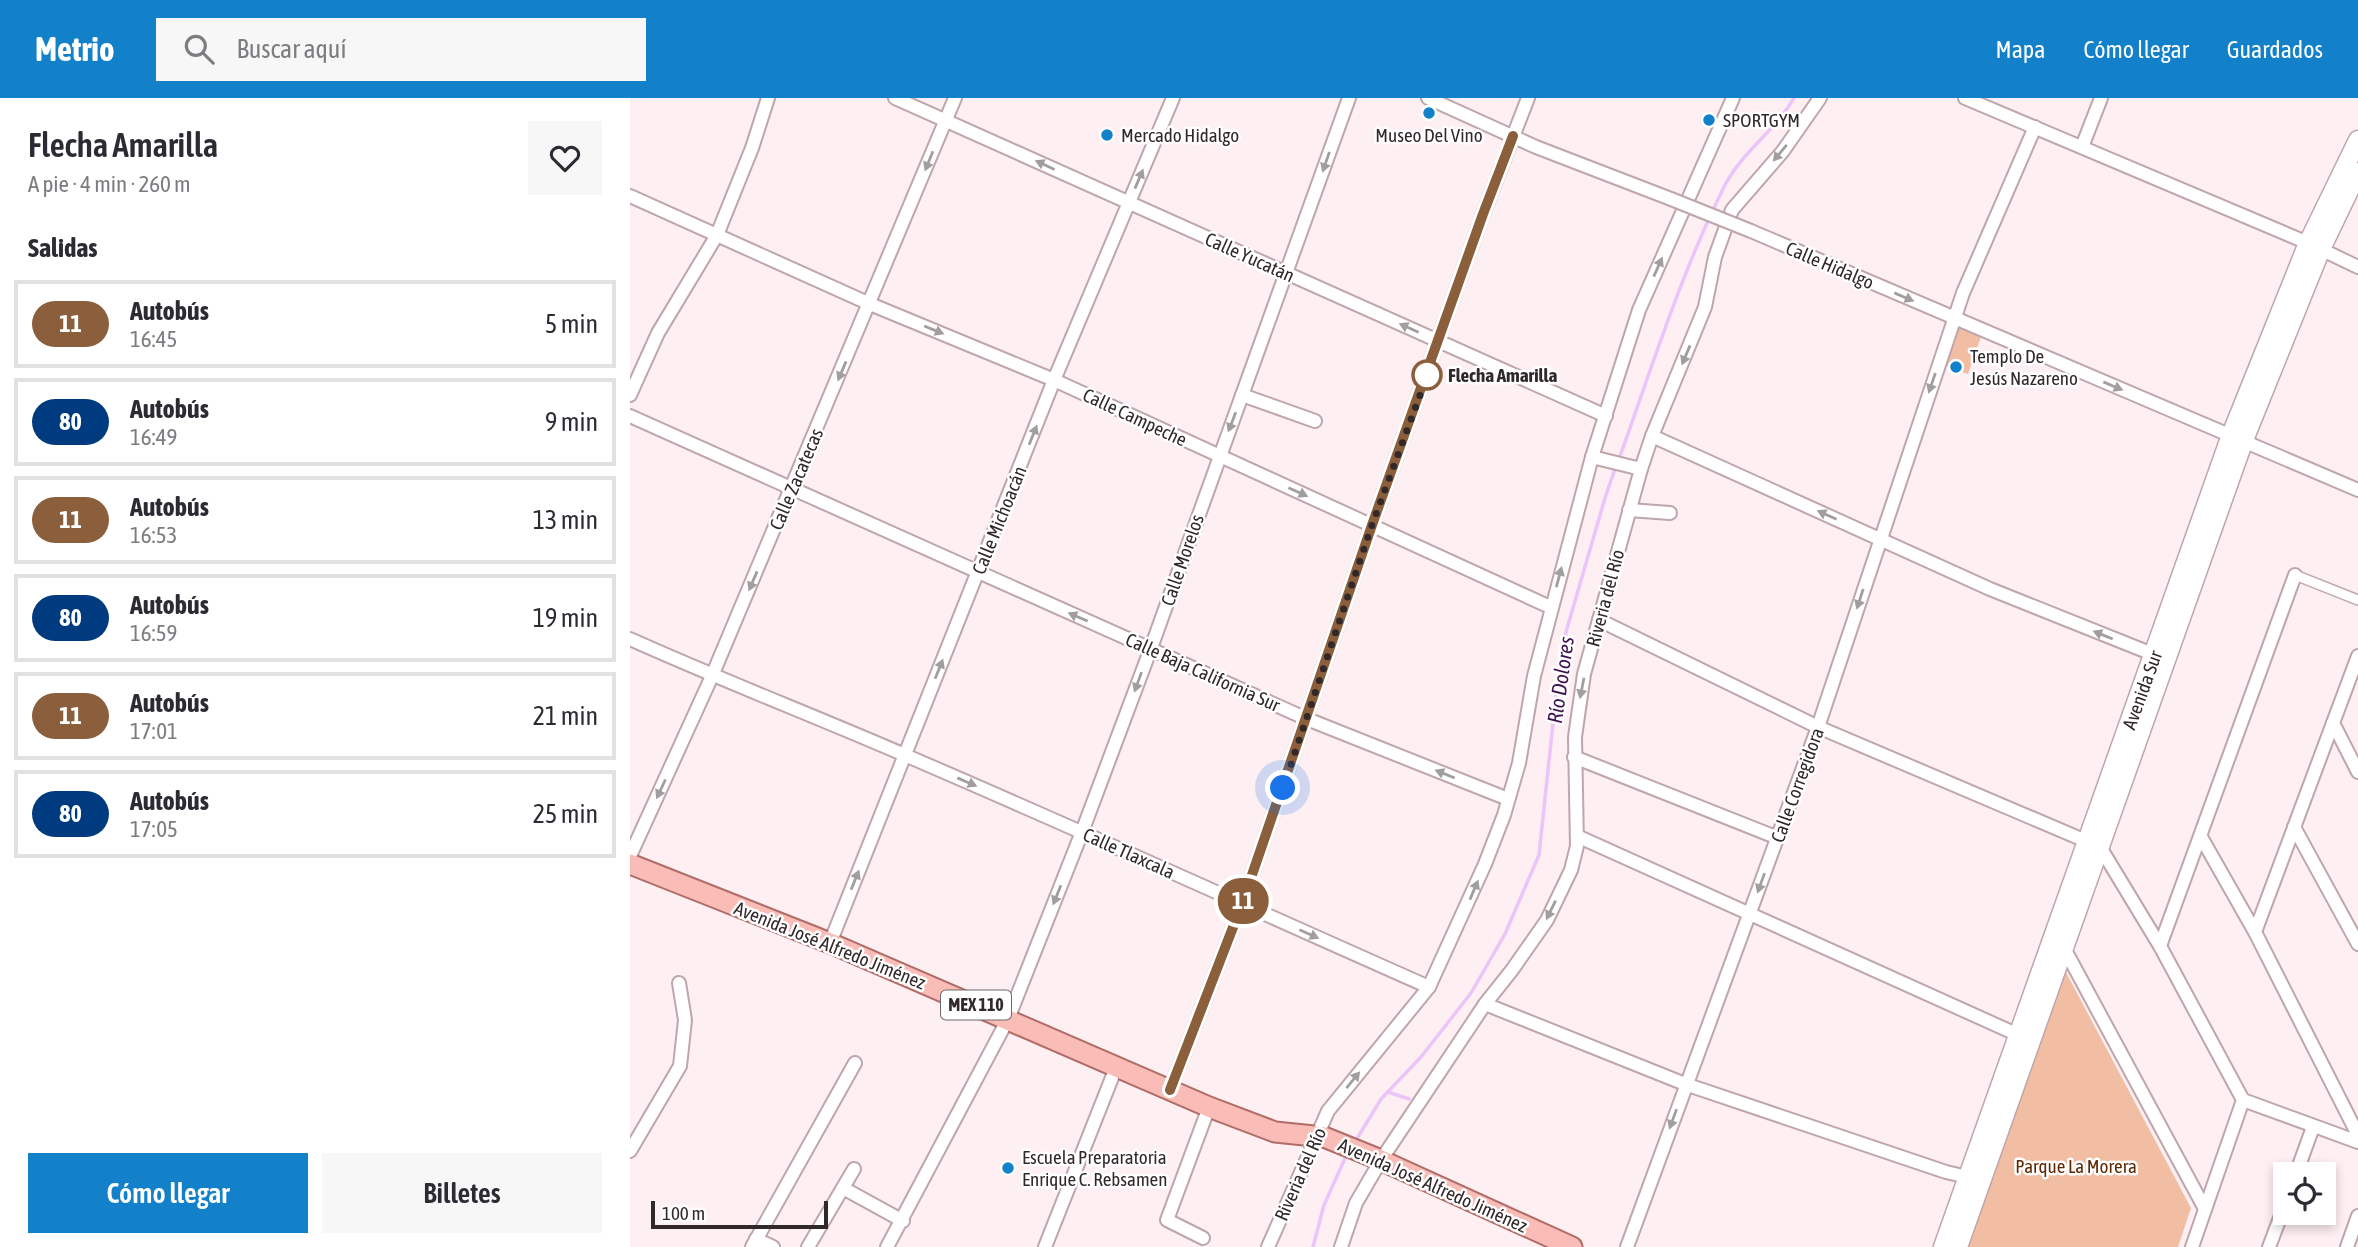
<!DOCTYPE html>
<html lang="es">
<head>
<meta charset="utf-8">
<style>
  body { margin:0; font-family:"Asap Condensed",sans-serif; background:#f7f7f7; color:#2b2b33; height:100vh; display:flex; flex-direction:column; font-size:26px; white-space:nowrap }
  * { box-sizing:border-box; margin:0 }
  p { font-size:23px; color:#7c7c81 }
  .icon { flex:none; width:38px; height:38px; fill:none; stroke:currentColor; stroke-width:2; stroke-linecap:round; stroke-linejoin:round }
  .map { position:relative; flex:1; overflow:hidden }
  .drawer { display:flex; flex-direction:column; background:#fff; width:630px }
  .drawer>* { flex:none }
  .badge { padding:0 14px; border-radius:23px; font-size:24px; line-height:46px }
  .fabs { position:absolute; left:1643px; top:1064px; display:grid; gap:14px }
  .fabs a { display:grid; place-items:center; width:63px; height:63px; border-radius:0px; background:#fff; box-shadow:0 4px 10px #0003; font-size:35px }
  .scale { position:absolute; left:21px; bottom:18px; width:177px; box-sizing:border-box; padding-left:7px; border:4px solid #31282a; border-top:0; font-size:19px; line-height:24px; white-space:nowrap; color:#31282a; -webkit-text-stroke:5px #fff; paint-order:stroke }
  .you { position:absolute; width:35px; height:35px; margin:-18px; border:5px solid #fff; border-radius:50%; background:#1a73e8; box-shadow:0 0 0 10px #1a73e833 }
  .map>.badge { position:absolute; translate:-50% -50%; box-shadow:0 0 0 4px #fff }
  h2 { padding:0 28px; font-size:26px; line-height:63px }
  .round { display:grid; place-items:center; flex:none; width:74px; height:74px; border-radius:0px; background:#f7f7f7 }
  .summary { display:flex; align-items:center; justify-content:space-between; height:119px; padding:0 28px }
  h1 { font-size:33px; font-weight:600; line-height:52px }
  .button { display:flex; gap:14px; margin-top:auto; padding:14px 28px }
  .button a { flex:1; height:80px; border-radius:0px; background:#1380ca; color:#fff; font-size:28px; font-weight:600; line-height:80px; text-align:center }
  .button a+a { background:#f7f7f7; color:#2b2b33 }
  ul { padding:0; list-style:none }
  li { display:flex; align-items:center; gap:21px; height:88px; margin:0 14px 10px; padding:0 14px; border:4px solid #e1e1e2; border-radius:0px }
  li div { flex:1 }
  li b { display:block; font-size:26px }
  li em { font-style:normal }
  li .badge { min-width:77px; font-weight:700; text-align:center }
  header { display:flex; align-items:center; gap:42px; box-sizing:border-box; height:98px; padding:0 35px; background:#1380ca; color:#fff }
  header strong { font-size:33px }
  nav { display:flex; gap:38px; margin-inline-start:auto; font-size:24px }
  .search { width:490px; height:63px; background:#f7f7f7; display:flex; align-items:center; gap:18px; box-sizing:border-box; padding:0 24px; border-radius:0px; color:#7c7c81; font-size:26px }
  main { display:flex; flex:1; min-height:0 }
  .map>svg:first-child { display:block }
  .green { fill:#f1bea3 }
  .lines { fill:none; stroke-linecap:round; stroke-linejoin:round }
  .stream { stroke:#ebc4fa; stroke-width:3.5 }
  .pedestrian-casing { stroke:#bea6ab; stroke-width:12 }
  .minor-casing { stroke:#bea6ab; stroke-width:16 }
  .secondary-casing { stroke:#bea6ab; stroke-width:21 }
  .primary-casing { stroke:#b06c66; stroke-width:23 }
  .pedestrian { stroke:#fff; stroke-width:9 }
  .minor { stroke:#fff; stroke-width:12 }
  .secondary { stroke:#fff; stroke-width:18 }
  .primary { stroke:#f9bcb6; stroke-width:19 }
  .minor-bridge-casing { stroke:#bea6ab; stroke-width:16; stroke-linecap:butt }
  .minor-bridge { stroke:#fff; stroke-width:12 }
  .oneway { fill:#a29e9f }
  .line-casing { stroke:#fff; stroke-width:16 }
  .line { stroke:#8b5e3c; stroke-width:10 }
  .walk { stroke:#31282a; stroke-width:7; stroke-dasharray:0 12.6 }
  .poi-dot { fill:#1380ca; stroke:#fff; stroke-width:2.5 }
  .stop-dot { fill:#fff; stroke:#8b5e3c; stroke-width:3.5 }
  .labels { text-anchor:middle; stroke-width:5; stroke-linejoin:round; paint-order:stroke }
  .shield { fill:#fff; stroke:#6f686a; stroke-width:2 }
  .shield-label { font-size:18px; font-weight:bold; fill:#31282a }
  .poi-label { font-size:19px; fill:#31282a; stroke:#fff; text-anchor:start }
  .street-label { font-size:19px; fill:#31282a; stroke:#fff }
  .stop-label { font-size:19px; font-weight:bold; fill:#31282a; stroke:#fff; text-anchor:start }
  .park-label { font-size:19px; fill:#5e2902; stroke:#fff }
  .water-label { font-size:21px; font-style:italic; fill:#421352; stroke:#fff }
</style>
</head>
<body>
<header>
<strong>Metrio</strong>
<div class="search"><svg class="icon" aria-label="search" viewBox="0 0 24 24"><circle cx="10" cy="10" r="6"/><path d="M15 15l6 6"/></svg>Buscar aquí</div>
<nav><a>Mapa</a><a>Cómo llegar</a><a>Guardados</a></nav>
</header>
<main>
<section class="drawer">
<div class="summary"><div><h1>Flecha Amarilla</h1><p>A pie · 4 min · 260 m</p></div><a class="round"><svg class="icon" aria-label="heart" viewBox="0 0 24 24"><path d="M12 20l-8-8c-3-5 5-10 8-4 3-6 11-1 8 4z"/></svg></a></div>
<h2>Salidas</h2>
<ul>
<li><span class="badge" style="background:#8b5e3c;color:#fff">11</span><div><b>Autobús</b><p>16:45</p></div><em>5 min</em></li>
<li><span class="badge" style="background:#003b80;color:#fff">80</span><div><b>Autobús</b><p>16:49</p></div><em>9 min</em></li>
<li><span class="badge" style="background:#8b5e3c;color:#fff">11</span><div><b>Autobús</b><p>16:53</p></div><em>13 min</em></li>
<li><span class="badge" style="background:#003b80;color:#fff">80</span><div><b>Autobús</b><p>16:59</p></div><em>19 min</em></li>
<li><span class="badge" style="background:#8b5e3c;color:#fff">11</span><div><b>Autobús</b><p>17:01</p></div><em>21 min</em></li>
<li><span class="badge" style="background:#003b80;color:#fff">80</span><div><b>Autobús</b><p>17:05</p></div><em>25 min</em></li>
</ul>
<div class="button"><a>Cómo llegar</a><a>Billetes</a></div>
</section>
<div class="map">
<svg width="1728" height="1149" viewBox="0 0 1728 1149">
  <rect width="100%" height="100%" fill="#feeff2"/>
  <g class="green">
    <path d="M1325,221l28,12 -15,43 -29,-11z"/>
    <path d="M1430,863l131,247 -13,39h-219z"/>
  </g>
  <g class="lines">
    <g class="stream">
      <path d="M989,361c33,-92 62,-186 106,-274 17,-33 50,-54 69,-87"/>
      <path d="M758,994l21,7"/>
      <path d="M725,1044l26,-43 40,-42 50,-64 34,-59 34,-79 17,-160 10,-63 39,-134 11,-32"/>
      <path d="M683,1149l11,-42 23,-51"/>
    </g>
    <g class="pedestrian-casing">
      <path id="pedestrian" d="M1665,477l63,25"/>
    </g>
    <g class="minor-casing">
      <g id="minor">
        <path d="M265,0l711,318"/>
        <path d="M798,0l108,49 135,52"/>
        <path d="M1335,0l343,145 50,24"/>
        <path d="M1452,49l19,-49"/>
        <path d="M0,98l240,108 184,76 496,227"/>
        <path d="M1121,133l607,259"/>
        <path d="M0,297l28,-62 59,-98 35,-87 16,-50"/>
        <path d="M612,297l73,26"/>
        <path d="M0,318l677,303 201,80"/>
        <path d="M1022,338l338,153 170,68"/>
        <path d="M962,359l49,12"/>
        <path d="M999,412l41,3"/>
        <path d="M969,522l219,107 282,120 60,99 83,154 115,42"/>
        <path d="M0,541c91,41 185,77 277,117 175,75 348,154 522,231"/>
        <path d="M1703,625l25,49"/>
        <path d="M944,659l204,81"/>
        <path d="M1664,729l64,117"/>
        <path d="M947,738l448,202"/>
        <path d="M1571,739l54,95 103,203"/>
        <path d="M0,758l82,-180 243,-578"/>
        <path d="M1625,834l103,-276"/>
        <path d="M200,845l224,-563 119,-282"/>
        <path d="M1530,848l135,-371"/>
        <path d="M1434,850l141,261"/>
        <path d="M855,906l200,80 261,88 30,7"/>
        <path d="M540,992l72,-186 130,-379 111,-311 45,-116"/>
        <path d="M0,1053l50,-85 5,-46 -6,-37"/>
        <path d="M1666,1076l17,-47"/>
        <path d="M213,1090l60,33"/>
        <path d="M573,1140l-36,-18 42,-113"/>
        <path d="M126,1141l17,8"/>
        <path d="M122,1149l103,-184"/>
        <path d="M178,1149l46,-78"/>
        <path d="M257,1149l121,-228 74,-187 69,-184 198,-550"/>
        <path d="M415,1149l72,-182"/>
        <path d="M638,1149l60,-136 101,-124 56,-123 19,-49 15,-52 15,-87 58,-219 47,-147 94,-212"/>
        <path d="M711,1149l15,-44 25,-43 104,-156 27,-34 35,-50 24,-50 6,-24 -2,-109 9,-63 57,-205 11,-33 53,-129 10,-50 17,-47 51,-59 37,-53"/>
        <path d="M997,1149l191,-520 145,-434 72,-166"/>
        <path d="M1562,1149l51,-147"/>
        <path d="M1639,1149l17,-45"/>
        <path d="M1717,1149l11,-31"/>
      </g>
    </g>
    <g class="secondary-casing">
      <g id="secondary">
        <path d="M1313,1149l288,-812 77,-192 50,-103"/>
        <path d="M1328,1149l286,-807 77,-191 37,-77"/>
      </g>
    </g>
    <g class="primary-casing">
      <path id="primary" d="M0,766l200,79 379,164 66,25 49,5 52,21 196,89"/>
    </g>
    <use href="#pedestrian" class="pedestrian"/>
    <use href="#minor" class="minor"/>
    <use href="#secondary" class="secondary"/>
    <use href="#primary" class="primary"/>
    <g class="minor-bridge-casing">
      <path id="minor-bridge" d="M1041,101l80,32"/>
    </g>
    <use href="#minor-bridge" class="minor-bridge"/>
  </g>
  <defs><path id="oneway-solid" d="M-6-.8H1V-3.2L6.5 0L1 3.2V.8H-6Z" transform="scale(1.75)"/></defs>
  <g class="oneway">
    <use href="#oneway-solid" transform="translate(1150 55) rotate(130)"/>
    <use href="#oneway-solid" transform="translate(299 63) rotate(112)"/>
    <use href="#oneway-solid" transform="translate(696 64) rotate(109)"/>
    <use href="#oneway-solid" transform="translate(415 67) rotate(-155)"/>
    <use href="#oneway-solid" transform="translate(509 81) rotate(-67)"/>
    <use href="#oneway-solid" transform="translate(1028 169) rotate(-66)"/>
    <use href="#oneway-solid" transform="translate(1274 199) rotate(23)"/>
    <use href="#oneway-solid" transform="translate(779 230) rotate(-156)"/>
    <use href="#oneway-solid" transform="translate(304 232) rotate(22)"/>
    <use href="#oneway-solid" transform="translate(1056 257) rotate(113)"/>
    <use href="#oneway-solid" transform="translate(212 273) rotate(113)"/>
    <use href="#oneway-solid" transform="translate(1302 285) rotate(109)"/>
    <use href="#oneway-solid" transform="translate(1483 288) rotate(23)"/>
    <use href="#oneway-solid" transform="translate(602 324) rotate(111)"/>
    <use href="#oneway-solid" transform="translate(403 337) rotate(-68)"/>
    <use href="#oneway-solid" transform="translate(668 394) rotate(24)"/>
    <use href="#oneway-solid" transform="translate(1197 417) rotate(-156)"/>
    <use href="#oneway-solid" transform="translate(929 479) rotate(-75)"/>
    <use href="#oneway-solid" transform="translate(123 483) rotate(113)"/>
    <use href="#oneway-solid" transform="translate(1230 501) rotate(108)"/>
    <use href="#oneway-solid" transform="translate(448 519) rotate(-157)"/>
    <use href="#oneway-solid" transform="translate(1473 537) rotate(-158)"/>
    <use href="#oneway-solid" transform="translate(309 571) rotate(-68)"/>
    <use href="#oneway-solid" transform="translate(508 584) rotate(110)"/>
    <use href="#oneway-solid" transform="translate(952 590) rotate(101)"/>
    <use href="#oneway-solid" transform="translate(815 676) rotate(-158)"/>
    <use href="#oneway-solid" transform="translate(337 684) rotate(23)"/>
    <use href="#oneway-solid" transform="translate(31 691) rotate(115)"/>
    <use href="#oneway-solid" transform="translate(225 782) rotate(-68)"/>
    <use href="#oneway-solid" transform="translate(1131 785) rotate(110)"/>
    <use href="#oneway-solid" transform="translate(844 792) rotate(-67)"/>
    <use href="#oneway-solid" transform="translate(427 797) rotate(112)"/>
    <use href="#oneway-solid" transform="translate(921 812) rotate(116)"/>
    <use href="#oneway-solid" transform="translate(679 836) rotate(24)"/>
    <use href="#oneway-solid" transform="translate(723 982) rotate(-51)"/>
    <use href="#oneway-solid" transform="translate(1043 1021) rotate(110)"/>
  </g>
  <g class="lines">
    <g class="line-casing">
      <path id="line" d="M540,992l72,-186 130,-379 111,-311 30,-78"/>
    </g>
    <use href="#line" class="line"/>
    <path class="walk" d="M653,690l89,-263 58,-157 -3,7"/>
  </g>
  <g class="poi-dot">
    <circle cx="799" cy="15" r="7"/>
    <circle cx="1079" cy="22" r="7"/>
    <circle cx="477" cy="37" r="7"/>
    <circle cx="1326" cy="269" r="7"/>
    <circle cx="378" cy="1070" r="7"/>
  </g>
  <circle class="stop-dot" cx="797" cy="277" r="14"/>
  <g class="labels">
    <rect class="shield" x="311" y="892.5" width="70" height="29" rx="5"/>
    <g class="shield-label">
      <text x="346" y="913">MEX 110</text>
    </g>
    <g class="poi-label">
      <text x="1093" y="29">SPORTGYM</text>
      <text x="491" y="44">Mercado Hidalgo</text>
      <text x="799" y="44" text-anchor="middle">Museo Del Vino</text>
      <text x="1340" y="265">Templo De<tspan x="1340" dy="22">Jesús Nazareno</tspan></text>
      <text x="392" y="1066">Escuela Preparatoria<tspan x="392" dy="22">Enrique C. Rebsamen</tspan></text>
    </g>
    <g class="street-label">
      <text transform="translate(620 159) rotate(24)" y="7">Calle Yucatán</text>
      <text transform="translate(1200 167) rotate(23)" y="7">Calle Hidalgo</text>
      <text transform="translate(505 319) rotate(25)" y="7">Calle Campeche</text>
      <text transform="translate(166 381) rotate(-67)" y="7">Calle Zacatecas</text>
      <text transform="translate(369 422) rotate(-68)" y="7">Calle Michoacán</text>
      <text transform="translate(552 462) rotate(-71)" y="7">Calle Morelos</text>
      <text transform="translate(975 500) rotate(-75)" y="7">Riveria del Río</text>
      <text transform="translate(573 574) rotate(24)" y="7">Calle Baja California Sur</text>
      <text transform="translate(1512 592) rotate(-70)" y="7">Avenida Sur</text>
      <text transform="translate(1167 687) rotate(-70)" y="7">Calle Corregidora</text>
      <text transform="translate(499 755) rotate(24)" y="7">Calle Tlaxcala</text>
      <text transform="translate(200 847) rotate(22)" y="7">Avenida José Alfredo Jiménez</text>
      <text transform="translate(670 1076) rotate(-66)" y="7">Riveria del Río</text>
      <text transform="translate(803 1087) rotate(24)" y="7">Avenida José Alfredo Jiménez</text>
    </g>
    <g class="stop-label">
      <text x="818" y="284">Flecha Amarilla</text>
    </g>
    <g class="park-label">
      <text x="1446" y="1075">Parque La Morera</text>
    </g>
    <g class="water-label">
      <text transform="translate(931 582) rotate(-82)" y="7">Río Dolores</text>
    </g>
  </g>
</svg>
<div class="fabs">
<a><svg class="icon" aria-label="locate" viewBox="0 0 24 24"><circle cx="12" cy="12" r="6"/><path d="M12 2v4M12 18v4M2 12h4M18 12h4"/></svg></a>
</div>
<div class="scale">100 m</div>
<div class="you" style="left:653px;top:690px"></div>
<b class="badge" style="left:613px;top:803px;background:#8b5e3c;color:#fff">11</b>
</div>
</main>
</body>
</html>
